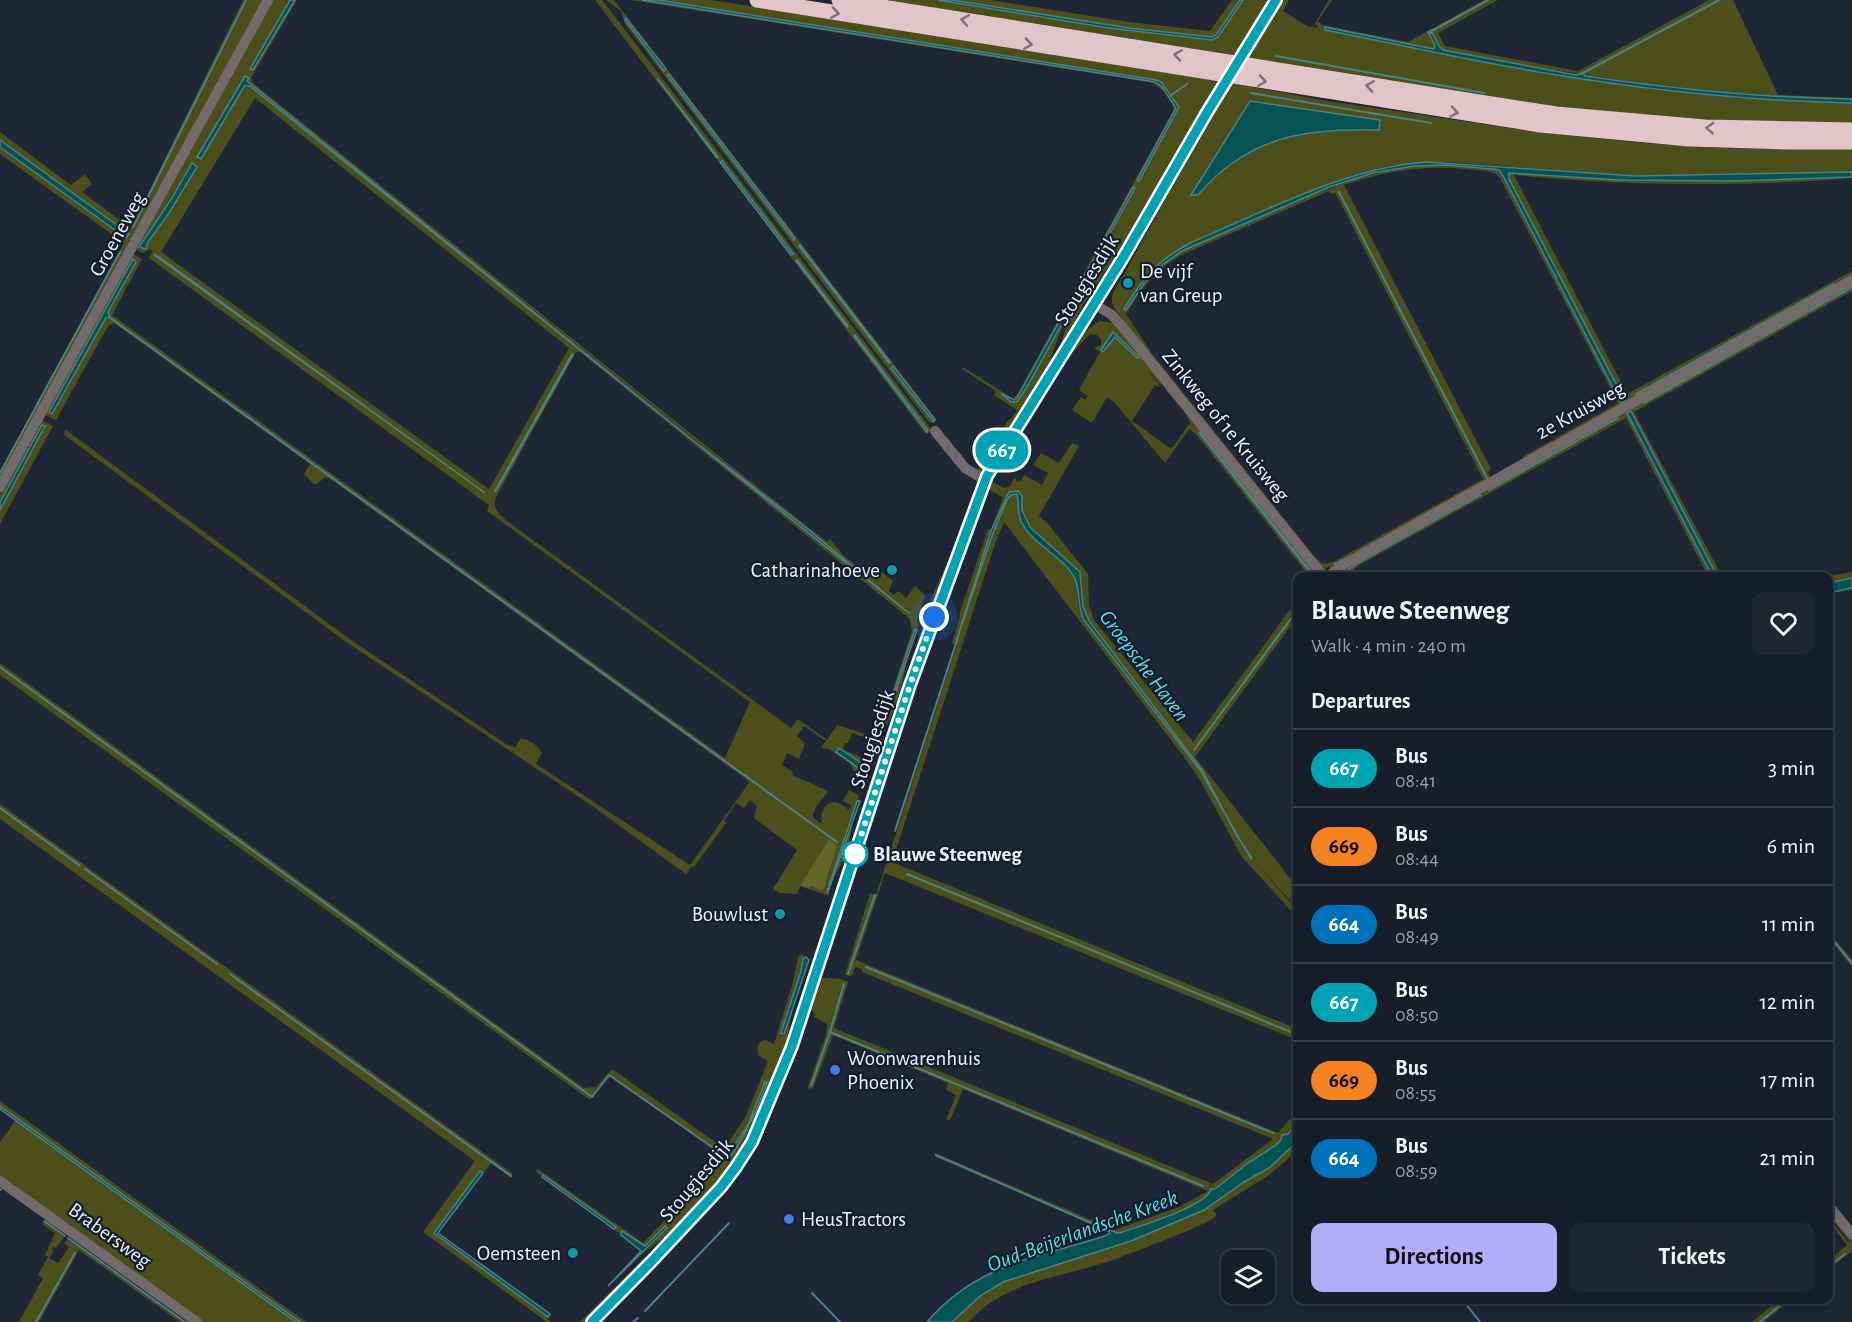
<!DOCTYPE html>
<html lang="en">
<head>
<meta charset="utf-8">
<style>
  body { margin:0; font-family:"Alegreya Sans",sans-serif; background:#202631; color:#f1f3f6; height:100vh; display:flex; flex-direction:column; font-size:22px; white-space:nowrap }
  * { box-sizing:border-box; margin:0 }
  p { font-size:20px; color:#9ea2a8 }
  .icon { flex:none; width:33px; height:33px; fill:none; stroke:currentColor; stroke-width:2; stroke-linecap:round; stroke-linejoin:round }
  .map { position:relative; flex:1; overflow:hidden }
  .side { position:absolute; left:1293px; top:572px; width:540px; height:732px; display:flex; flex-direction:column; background:#171d29; border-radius:12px; box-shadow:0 3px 9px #0003,0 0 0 2px #363b46 }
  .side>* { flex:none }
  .badge { padding:0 12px; border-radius:20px; font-size:21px; line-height:39px }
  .fabs { position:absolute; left:1221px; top:1250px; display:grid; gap:12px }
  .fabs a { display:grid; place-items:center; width:54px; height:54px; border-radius:12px; background:#171d29; box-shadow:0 3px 9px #0003,0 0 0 2px #363b46; font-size:30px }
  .you { position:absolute; width:30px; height:30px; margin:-15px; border:4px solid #fff; border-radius:50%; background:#1a73e8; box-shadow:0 0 0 9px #1a73e833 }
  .map>.badge { position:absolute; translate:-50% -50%; box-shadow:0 0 0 3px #fff }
  h2 { padding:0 18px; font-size:22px; line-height:54px }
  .round { display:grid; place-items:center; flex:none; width:63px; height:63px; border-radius:12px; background:#202631 }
  .overview { display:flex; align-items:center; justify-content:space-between; height:102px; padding:0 18px }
  h1 { font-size:28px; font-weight:700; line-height:45px }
  .primary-button { display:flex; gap:12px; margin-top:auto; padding:12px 18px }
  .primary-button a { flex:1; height:69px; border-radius:12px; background:#b4acf9; color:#111; font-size:24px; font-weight:700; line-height:69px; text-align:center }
  .primary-button a+a { background:#202631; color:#f1f3f6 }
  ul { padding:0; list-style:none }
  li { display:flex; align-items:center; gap:18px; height:78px; padding:0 18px; border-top:2px solid #363b46 }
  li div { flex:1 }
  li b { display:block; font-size:22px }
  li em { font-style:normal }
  li .badge { min-width:66px; font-weight:700; text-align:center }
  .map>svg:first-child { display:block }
  .green { fill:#4d4f1a; fill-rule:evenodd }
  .forest { fill:#626528 }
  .water { fill:#055355; stroke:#4a8287; stroke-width:1.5 }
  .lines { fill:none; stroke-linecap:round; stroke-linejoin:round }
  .stream { stroke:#4a8287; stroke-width:2 }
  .minor { stroke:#74696b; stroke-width:10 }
  .highway { stroke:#e1c5ca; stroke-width:15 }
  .oneway { stroke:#7c717c }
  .line-casing { stroke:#fff; stroke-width:14 }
  .line { stroke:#00a3b4; stroke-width:9 }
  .walk { stroke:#ebf0fc; stroke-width:6; stroke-dasharray:0 10.8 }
  .culture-dot { fill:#0f9aa8; stroke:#161d2d; stroke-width:2 }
  .stop-dot { fill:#fff; stroke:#00a3b4; stroke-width:3 }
  .shop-dot { fill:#3f7fe0; stroke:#161d2d; stroke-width:2 }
  .labels { text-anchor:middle; stroke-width:4.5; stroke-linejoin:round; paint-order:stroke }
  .street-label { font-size:21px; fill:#ebf0fc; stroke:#161d2d }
  .poi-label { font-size:21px; fill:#ebf0fc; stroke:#161d2d; text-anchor:start }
  .stop-label { font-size:21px; font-weight:bold; fill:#ebf0fc; stroke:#161d2d; text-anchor:start }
  .water-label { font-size:22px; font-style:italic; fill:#5bdde1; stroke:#161d2d }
</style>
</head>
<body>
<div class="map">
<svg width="1852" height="1322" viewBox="0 0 1852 1322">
  <rect width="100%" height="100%" fill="#1f2737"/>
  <g class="green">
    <path d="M243,0h22l-265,482v-11l124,-228 -124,-89v-7l127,91 2,-3 -129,-95v-8l71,53 14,-11 7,10 -10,8 49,36z"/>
    <path d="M271,0h19l-40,69 3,1 42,-70h2l-46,78 3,6 511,409 62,49 3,-3 13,16 26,21 7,-9 17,14 -4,10 5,4 4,-4 8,7 9,-12 10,9 -8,27 2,1 -2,7h-2l-38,112 -25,-9 -4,10h-3l-2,5 3,3 27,11 -3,5 -34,-16 28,21 3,7 -6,4 -3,-1 -8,-19 -21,-14 -8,-1 5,-7 -22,-15 -7,10 8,7 -6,16 -12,-6 -5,12 11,7 -1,3 36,16c-6,11 -14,13 -15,27l9,6c-4,-19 12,-30 26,-14l4,-4 -9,-5 6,-11 10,5 -31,97 1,1v3l-20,-7 1,-3 14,3 7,-22 -29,15 -5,12 -17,-1 -7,-4 24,-39 -43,-32 3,-12 -7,-6 -6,8 -8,-5 -12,18 2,2 -32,44 -2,-1 -6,8 -98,-71 -239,-159 -286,-210 3,-4 285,210 155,104 9,4 6,-10c8,2 17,7 21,15l-6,11 154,101 59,-82 -3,-4 -410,-296 -10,-6 -11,8 -11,-11 6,-10 -196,-141 -6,3 -52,94 -11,-5 88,-161 9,5 -30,56 613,443 25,-56 -263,-191 2,-6 -340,-247 4,-7 -3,-2 -7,4 -8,-4zM245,77l3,1 -1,3 664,532 -211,-166 -451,-362 -7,5 -41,69 -4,-2zM255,98l314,250 -80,141 -328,-237zM191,165l6,2 -28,46 -19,26 -4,11 -6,-3 51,-80zM156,254l328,239 -329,-237zM133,259l3,3 -28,50 2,5 -6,4 -52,93 -3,-2zM576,352h4l330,267 2,12 -35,107 -40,-13 -10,15 -29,-21 -7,9 -284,-207c-9,-8 -15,-13 -11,-24zM572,354l1,1 -77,136h-1z"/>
    <path d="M595,0h7l330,430 -6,4z"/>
    <path d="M606,0h8l322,419 -2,5 -6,-3 -303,-397 -4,-13z"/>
    <path d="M631,0h11l513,82 7,5 14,21 -39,72 42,-73 -21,-26 -501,-81h55l519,83 91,17 221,33 100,10 76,5 133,1v23l-17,1 -199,3 -187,-14 -55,3 -37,10 -30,11 -150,64 -30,25 -21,35c21,-33 31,-47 67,-65 30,-13 60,-26 89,-38 60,-25 117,-47 182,-41 12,1 26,0 36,6l121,231 4,-2 -116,-222v-6l125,7 101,1 117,-4v1c-109,9 -229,8 -338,-3l113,219 225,-123v7l-328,184 -2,-5 96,-54 -118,-225c-6,-8 -16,-7 -26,-8 -45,-6 -87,0 -130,15l147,284 -3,3 2,5 -159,92 -2,-3 -5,4 -198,-246c-16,-22 -20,-21 -5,-45l8,6 2,-2 -9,-5 101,-183 -11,-2 -70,123 -59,89 -26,49 10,-29 -3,-1 -11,27 -4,15 -29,46 -26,-17 2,-4 -34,-22 1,-2 49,31h2l5,-7 154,-280c2,-12 -13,-25 -24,-29zM1250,101l130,19 -1,10c-76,-2 -128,6 -181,65zM1133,187l2,2 -61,112zM1329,191l2,3 4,-1 6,11 142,275 -150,83c-9,4 -13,0 -19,-6l-161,-201 -27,-41c18,-28 26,-41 55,-59zM1068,307l2,2 -42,76 -15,18 -11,-11 12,8 3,-2z"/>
    <path d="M888,0h50l171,28 103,12 6,-3 25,-37h26l-31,50 15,3 2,-6 -2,-1 28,-46h8l-6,11 24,15 11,2 -3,-5 14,-23h3l-14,21 4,4 86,17 76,-42h14l-60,33 7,13 133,25 131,-71h24l45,95 74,3v1c-140,-3 -271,-22 -409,-49l-14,-18 6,13 -1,4 -109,-22v3c76,15 152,31 228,44 99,18 199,27 299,29v20h-104l-157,-11z"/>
    <path d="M952,0h38l139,22 81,9 22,-31h8l-24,35 -4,2 -83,-9z"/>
    <path d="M1852,282v9l-218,121 88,164h-14l-82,-158 -265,146 -16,12h-10z"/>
    <path d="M1101,321l12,2 50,59 -2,3 -14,-16 13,17 -2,1 -3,-2 -23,36 38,27 3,-1 16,-23 2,1 -5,-11 -20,-24h3l150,186h-10l-114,-143 -6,-4 -24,34 -51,-61 -7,-5 -15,26 -20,-13 9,-13 4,3 3,-4 -9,-6 21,-38 -6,-4 7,-3v-6l-4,-4 -7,-1 -21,22c4,-11 21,-32 32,-35zM1199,433l114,140 -1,1 -113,-140z"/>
    <path d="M1016,411l3,2 -35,57 -4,2 -2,-2 31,-51 2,1z"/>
    <path d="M42,420l11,6 -53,98v-14l45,-84 -3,-1 -42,77v-9l36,-65z"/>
    <path d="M1072,443l7,3 -40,70 9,8 40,50 1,32 5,14 99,122 104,-142v17l-102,140 102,130v21l-42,-46 42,48v7l-55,-60 -42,-77 -16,-23 -180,-235 -9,22 -103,318 405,167v11l-412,-167 -29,87 422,173 19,-22v13l-9,10 -6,1 -2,7 -32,21 -33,26h-5c-3,15 -72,40 -89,43 -5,1 -9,-1 -13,-2l-172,-73 1,-3 178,76 64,-23 29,-16 -245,-102 -13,32 -4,-2 10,-24 -10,-5 2,-7 -115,-48 -20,53 -6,1 19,-54 1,-11 -13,-7 1,-4 -4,-3 11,-32 20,1 6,3 -14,46 379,156 60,-45 -411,-167v-3l-7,-2 -3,9 -7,-1 25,-82 6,2 81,-250 -5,-2 8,-27 -1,-1 29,-86h3l12,-31 -16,-10 4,-7 13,7 6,-2 5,-9 2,5 2,-2 2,1 3,-6 18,10 6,-12 -15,-8 8,-12 18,10zM1018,491l4,5v14l8,17 50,45 3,34 6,15 113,149 35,66 15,22 -2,1 -50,-89 -113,-145c-3,-5 -7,-11 -8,-17 -3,-10 1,-22 -5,-32 -20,-34 -57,-33 -56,-81l-2,-1 -5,1 -4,5 -14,33 -36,106 34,-108 14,-32 2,-4z"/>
    <path d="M946,566h1l-37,104 1,-9 23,-69z"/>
    <path d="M1852,572v6l-23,5v-7z"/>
    <path d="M906,661c-2,26 -13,54 -26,77z"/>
    <path d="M0,663l584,425 12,-1 16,-18 109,77h5l20,-30 22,-55 -10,-6c-1,-7 -1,-13 7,-15l9,4 19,-62 5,-25 4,-3 3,3 -23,76h2l9,-27 -7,42 -39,94c-25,43 -62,82 -102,110l22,-24 -1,-2 -20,19h-3l-20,-14 -2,4 -7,-6 2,-3 -80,-54 2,-3 105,74 59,-62 19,-27 -111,-78 -20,24 -590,-425zM767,1082l-17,44 -21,32 -1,-1 20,-32z"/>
    <path d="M891,728l-36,110 5,-25 25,-75z"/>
    <path d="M0,804l513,370 -2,3 -20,-14 -8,10 -3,-2 -46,62 114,84 -1,2 4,3h-4l-124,-90 52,-71 -475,-342z"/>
    <path d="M852,823c-1,20 -6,35 -17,52z"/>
    <path d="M1828,931l24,29v7l-23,-29z"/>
    <path d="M0,1101l306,221h-6l-300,-216z"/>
    <path d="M16,1120l280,202h-95l-201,-145v-35z"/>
    <path d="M1297,1142v9l-28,24 -56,35 4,6 -12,7c-31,14 -63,26 -95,38 -47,16 -106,20 -141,61h-17l28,-26 23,-14 128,-41 73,-31 40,-28 25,-14z"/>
    <path d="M1828,1210l24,29v12l-23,18v-9l18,-15 -18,-24v-3l19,24h2l-21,-27z"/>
    <path d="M46,1218l20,17 -22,-15v2l20,15 -8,11 -3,-1 -1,2 2,2 -5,7 9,5 11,-16 -5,-4 4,-4 115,83h-3l-101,-72 -40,72h-20l24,-44 -5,-3 10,-18 -3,-2 10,-22 -13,-9z"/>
    <path d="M652,1253l-67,69h-5l62,-62z"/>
    <path d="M1780,1299h12l-29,23h-11z"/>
  </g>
  <path class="forest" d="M829,839l8,6 -13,44 -3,1 -11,-4 -1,3 -9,-3z"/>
  <g class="water">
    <path d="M290,0h5l-42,70 -3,-1z"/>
    <path d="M642,0h16l498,80 5,2 18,25 -40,74 -2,-1 39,-72 -14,-21 -7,-5z"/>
    <path d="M938,0h14l177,28 83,9 4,-2 24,-35h3l-25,37 -6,3 -103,-12z"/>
    <path d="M626,18l40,51 -2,2 -39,-51z"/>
    <path d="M1325,27l109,22 1,-4 -7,-13 3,-2 8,16 4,4 133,25 7,-2 2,3c89,13 177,22 267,23v4c-99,-2 -197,-12 -295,-28 -78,-12 -155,-30 -232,-45z"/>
    <path d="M669,74l126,164 -1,2 -127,-165z"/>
    <path d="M245,76l4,2 -2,3 447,360 115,89 101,84 -660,-528h-5l-3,4 -41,69 -4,-2z"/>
    <path d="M657,78l61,79 -1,1z"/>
    <path d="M1250,101l130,19 -1,10c-73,-2 -131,6 -181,65h-7z"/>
    <path d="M0,140l129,94 -3,4 -126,-91z"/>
    <path d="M722,161l71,93 -2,1 -71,-93z"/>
    <path d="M1427,162l209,14 216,-4v5l-117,4 -117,-1 -109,-7v6l116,222 -4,2 -118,-227 -4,-6 -7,-1 -46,-4 -32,1 -41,7 -44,14 -147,64 -30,21 -26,38 -2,-1c20,-32 33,-49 68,-67 74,-31 155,-75 235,-80z"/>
    <path d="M192,163l5,4 -28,46 -21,29 -2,7 -7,-2 33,-49z"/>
    <path d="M1133,187l2,1 -62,113 -1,-2z"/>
    <path d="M800,245l90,117 -1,1 -90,-117z"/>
    <path d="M155,254l330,239 -331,-238z"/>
    <path d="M133,259l3,3 -28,50 2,5 -4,1 -3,5 -51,91 -3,-2z"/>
    <path d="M797,260l51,66 -1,1 -51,-66z"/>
    <path d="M1067,307l3,2 -42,76 -11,17h-6l-10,-9 13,7 3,-2z"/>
    <path d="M1113,332l26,25 -2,1 -22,-21 -12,15 -2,-2z"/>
    <path d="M855,335l73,95 -1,2 -73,-96z"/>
    <path d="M572,354l1,1 -77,136h-1z"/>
    <path d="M893,366l42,54 -2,1 -42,-53z"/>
    <path d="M1631,411l86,165h-5l-85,-163z"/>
    <path d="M42,425l3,1 -45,84v-8z"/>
    <path d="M1200,432l113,142 -1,1 -113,-142z"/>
    <path d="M1018,491l4,5v14l8,17 50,45 3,34 6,15 113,149 35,66 15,22 -1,1 -51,-89 -116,-150c-8,-14 -2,-31 -11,-45 -13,-21 -42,-31 -52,-54 -4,-9 -2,-19 -4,-27l-6,1 -4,5 -14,33 -36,106 34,-108 18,-39z"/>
    <path d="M1852,578v10l-23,5v-10z"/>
    <path d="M915,629l2,1 -43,124 -1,-1z"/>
    <path d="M839,748l27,18 4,1 -3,12 -3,-7 -28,-20z"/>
    <path d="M857,801h3l-32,91h-1z"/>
    <path d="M806,957l3,3 -25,74 -3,-1 20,-62 2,-12z"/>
    <path d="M765,1082h2c-9,28 -21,52 -38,77l-2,-2 21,-32z"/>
    <path d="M0,1106l300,216h-4l-296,-213z"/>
    <path d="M1297,1124v18l-28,26 -25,14 -40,28 -73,31 -128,41 -23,14 -28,26h-25c50,-58 109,-64 178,-86l5,-3 -2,-4 9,4 5,-1c18,-6 85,-26 89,-43h4l33,-26 28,-18 5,-5 1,-5 6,-1z"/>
    <path d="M480,1171l3,2 -45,60 112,81 -2,3 -114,-84z"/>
    <path d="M543,1175l73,52 -2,2 -72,-52z"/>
    <path d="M665,1226l2,2 -59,58 33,-35 -20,-16 1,-4 23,15z"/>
  </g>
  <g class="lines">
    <g class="stream">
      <path d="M1431,33l-1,-1 58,-32"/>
      <path d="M1276,56l208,37"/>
      <path d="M1581,74l138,-74"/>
      <path d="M1251,93l180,30"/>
      <path d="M1170,96l17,-12"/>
      <path d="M1339,192l148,286"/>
      <path d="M133,227l113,-227"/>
      <path d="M109,317l728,525"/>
      <path d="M1636,394l198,-110"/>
      <path d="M1644,403l208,-116"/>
      <path d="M0,473l120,-221"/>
      <path d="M1489,490l129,-72"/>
      <path d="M1335,564l8,-4"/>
      <path d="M1342,574l14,-10 124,-69"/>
      <path d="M0,667l592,430 17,-22 110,77"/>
      <path d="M1194,750l104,-141"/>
      <path d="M0,808l79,57"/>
      <path d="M895,831l63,-194"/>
      <path d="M85,869l132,95"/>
      <path d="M907,874l391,161"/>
      <path d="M1828,934l24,29"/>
      <path d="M866,967l407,166"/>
      <path d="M230,974l281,202"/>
      <path d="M848,974l27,-79"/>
      <path d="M830,1032l373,154"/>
      <path d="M811,1086l19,-54 14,-48"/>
      <path d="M936,1155l173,76"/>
      <path d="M0,1189l1,1"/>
      <path d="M44,1221l21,15"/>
      <path d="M68,1238l117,84"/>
      <path d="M1828,1267l17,-13"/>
      <path d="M812,1293l28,29"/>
      <path d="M1462,1299l18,23"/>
      <path d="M645,1311l84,-88"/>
      <path d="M36,1322l39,-69"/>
      <path d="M633,1322l5,-4"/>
      <path d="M1760,1322l28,-23"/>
    </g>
    <g class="minor">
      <path d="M1094,304l18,11 14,16 197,245"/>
      <path d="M935,431l30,37 20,12"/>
      <path d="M0,487l268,-487"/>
      <path d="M1328,576l20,-14 504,-282"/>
      <path d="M0,1181l197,141"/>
      <path d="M1828,1205l24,29"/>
      <path d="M592,1322l59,-60 70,-75 15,-20 16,-25 39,-96 119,-361 75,-205 22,-39 117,-185 82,-142 70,-114"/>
    </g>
    <g class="highway">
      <path d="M757,0l783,125 149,14 100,3h63"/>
      <path d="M839,0l717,114 149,13 147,3"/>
    </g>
  </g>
  <defs><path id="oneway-chevron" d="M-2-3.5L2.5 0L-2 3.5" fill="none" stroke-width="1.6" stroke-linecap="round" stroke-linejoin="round" transform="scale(1.5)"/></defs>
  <g class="oneway">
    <use href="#oneway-chevron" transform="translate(835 13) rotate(9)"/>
    <use href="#oneway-chevron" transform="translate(965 20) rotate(-171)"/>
    <use href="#oneway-chevron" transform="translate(1028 44) rotate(9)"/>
    <use href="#oneway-chevron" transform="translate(1178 55) rotate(-171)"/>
    <use href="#oneway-chevron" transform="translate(1262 81) rotate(9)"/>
    <use href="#oneway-chevron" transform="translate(1370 86) rotate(-171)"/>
    <use href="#oneway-chevron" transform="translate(1454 112) rotate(9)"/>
    <use href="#oneway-chevron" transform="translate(1710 128) rotate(-177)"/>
  </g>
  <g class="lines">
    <g class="line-casing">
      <path id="line" d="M592,1322l59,-60 70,-75 15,-20 16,-25 40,-96 118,-361 77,-209 137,-220 82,-142 70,-114"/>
    </g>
    <use href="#line" class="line"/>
    <path class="walk" d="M855,854l55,-169 24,-68"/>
  </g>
  <g class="culture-dot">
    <circle cx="1128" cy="283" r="6"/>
    <circle cx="892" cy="570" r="6"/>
    <circle cx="780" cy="914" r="6"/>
    <circle cx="573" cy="1253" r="6"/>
  </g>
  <circle class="stop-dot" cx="855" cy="854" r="12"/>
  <g class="shop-dot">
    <circle cx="835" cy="1070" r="6"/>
    <circle cx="789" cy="1219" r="6"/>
  </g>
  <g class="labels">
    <g class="street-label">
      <text transform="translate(117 234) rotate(-61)" y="7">Groeneweg</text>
      <text transform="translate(1086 280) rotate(-58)" y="7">Stougjesdijk</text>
      <text transform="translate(1580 410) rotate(-29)" y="7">2e Kruisweg</text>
      <text transform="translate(1226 425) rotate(51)" y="7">Zinkweg of 1e Kruisweg</text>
      <text transform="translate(872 739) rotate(-72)" y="7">Stougjesdijk</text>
      <text transform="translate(696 1180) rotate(-50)" y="7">Stougjesdijk</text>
      <text transform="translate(110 1235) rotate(36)" y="7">Brabersweg</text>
    </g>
    <g class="poi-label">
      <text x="1140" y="278">De vijf<tspan x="1140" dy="24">van Greup</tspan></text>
      <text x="880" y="577" text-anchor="end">Catharinahoeve</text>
      <text x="768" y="921" text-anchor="end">Bouwlust</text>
      <text x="847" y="1065">Woonwarenhuis<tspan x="847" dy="24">Phoenix</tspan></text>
      <text x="801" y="1226">HeusTractors</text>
      <text x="561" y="1260" text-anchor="end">Oemsteen</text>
    </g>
    <g class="stop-label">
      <text x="873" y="861">Blauwe Steenweg</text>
    </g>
    <g class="water-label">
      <text transform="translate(1145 665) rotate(53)" y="8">Groepsche Haven</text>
      <text transform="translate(1082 1230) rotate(-20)" y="8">Oud-Beijerlandsche Kreek</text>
    </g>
  </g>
</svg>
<div class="fabs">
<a><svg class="icon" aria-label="layers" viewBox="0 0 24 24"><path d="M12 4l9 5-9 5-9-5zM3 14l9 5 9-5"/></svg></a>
</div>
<div class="you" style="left:934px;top:617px"></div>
<b class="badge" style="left:1002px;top:450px;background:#00a3b4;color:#fff">667</b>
<section class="side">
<div class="overview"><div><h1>Blauwe Steenweg</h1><p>Walk · 4 min · 240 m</p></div><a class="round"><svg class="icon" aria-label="heart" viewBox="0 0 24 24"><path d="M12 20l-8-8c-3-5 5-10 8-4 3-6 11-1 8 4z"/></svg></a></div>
<h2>Departures</h2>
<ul>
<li><span class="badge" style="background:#00a3b4;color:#fff">667</span><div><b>Bus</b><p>08:41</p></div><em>3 min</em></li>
<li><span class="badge" style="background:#f58220;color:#111">669</span><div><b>Bus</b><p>08:44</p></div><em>6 min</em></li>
<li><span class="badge" style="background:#0072bc;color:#fff">664</span><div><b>Bus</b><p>08:49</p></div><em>11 min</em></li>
<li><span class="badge" style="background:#00a3b4;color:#fff">667</span><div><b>Bus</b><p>08:50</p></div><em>12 min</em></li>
<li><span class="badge" style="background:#f58220;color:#111">669</span><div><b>Bus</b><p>08:55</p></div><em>17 min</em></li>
<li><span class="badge" style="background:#0072bc;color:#fff">664</span><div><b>Bus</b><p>08:59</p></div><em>21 min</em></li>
</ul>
<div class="primary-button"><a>Directions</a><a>Tickets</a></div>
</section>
</div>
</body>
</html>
